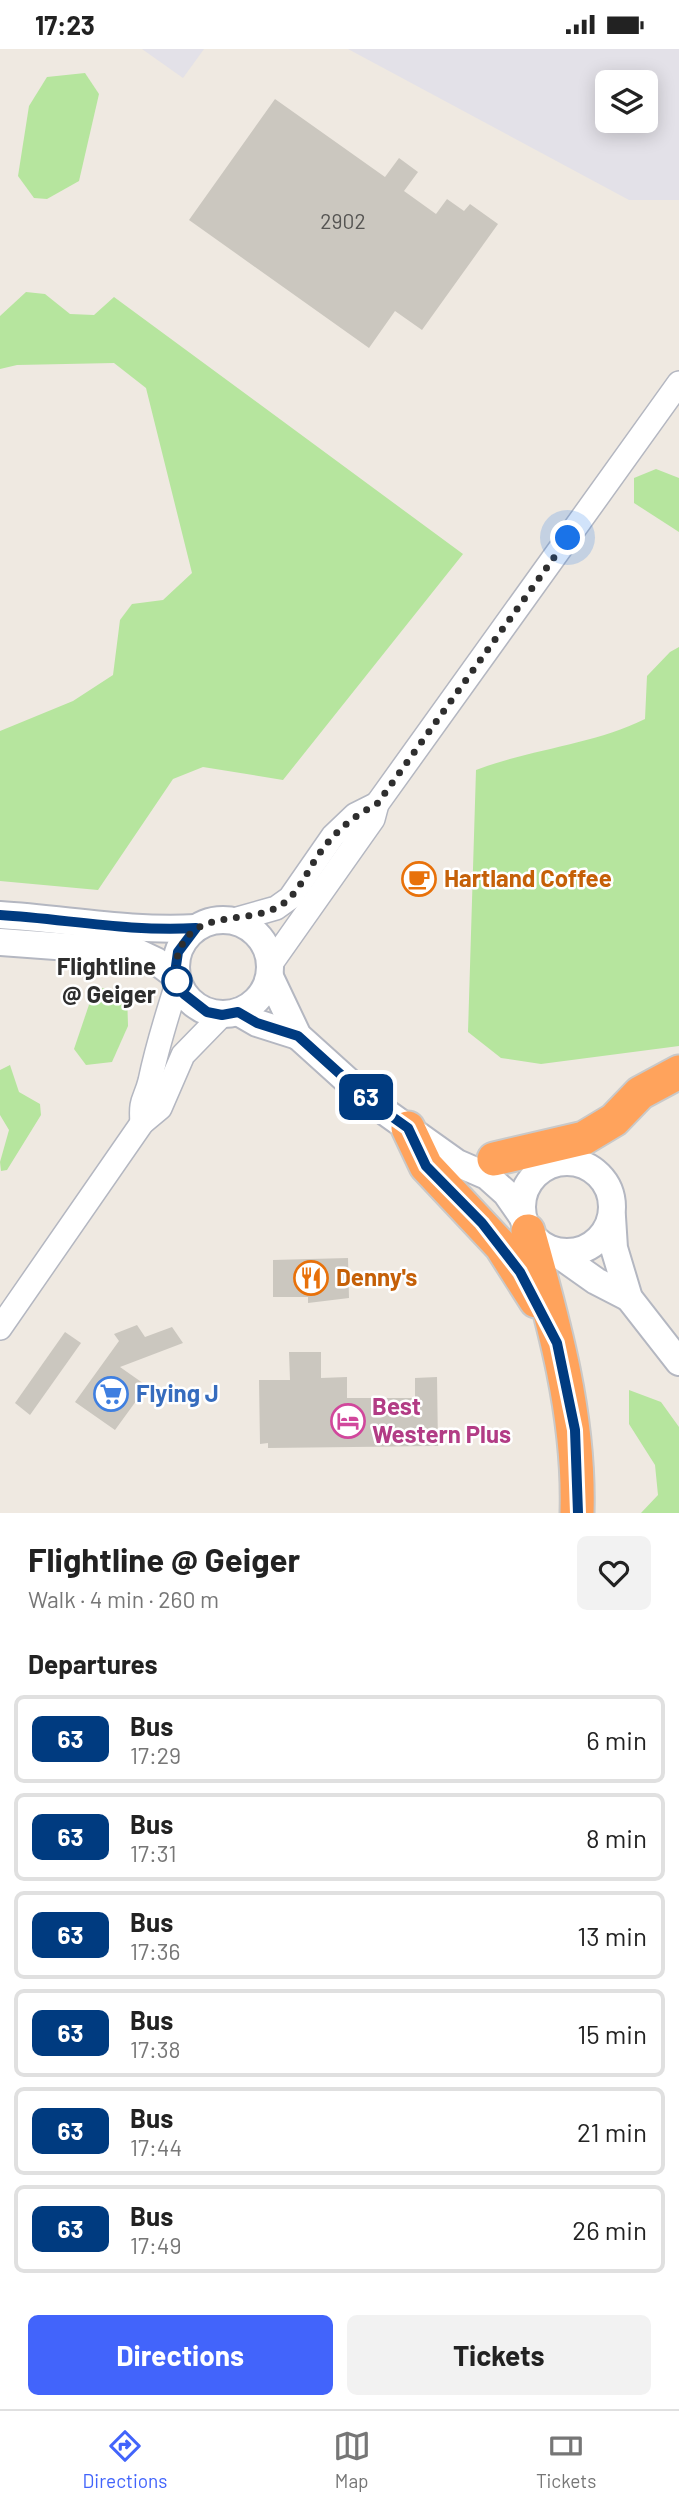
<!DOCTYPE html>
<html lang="en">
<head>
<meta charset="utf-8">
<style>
  body { margin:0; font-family:Barlow,sans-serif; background:#f2f2f2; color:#222; height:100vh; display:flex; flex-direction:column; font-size:26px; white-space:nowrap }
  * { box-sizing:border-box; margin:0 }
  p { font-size:23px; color:#767676 }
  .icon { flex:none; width:38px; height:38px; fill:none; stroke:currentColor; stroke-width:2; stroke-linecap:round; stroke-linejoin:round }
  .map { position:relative; height:1464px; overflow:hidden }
  .details { display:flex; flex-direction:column; background:#fff; flex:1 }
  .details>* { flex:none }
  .badge { padding:0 14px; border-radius:10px; font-size:24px; line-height:46px }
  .buttons { position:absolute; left:595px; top:21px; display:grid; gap:14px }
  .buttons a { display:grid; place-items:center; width:63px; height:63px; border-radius:10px; background:#fff; box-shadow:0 4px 18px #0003; font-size:35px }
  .you { position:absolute; width:35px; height:35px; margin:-18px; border:5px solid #fff; border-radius:50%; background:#1a73e8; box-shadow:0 0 0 10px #1a73e833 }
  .map>.badge { position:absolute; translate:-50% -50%; box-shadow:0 0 0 4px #fff }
  h2 { padding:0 28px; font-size:26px; line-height:63px }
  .round { display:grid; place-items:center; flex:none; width:74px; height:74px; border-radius:10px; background:#f2f2f2 }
  .summary { display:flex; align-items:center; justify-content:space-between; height:119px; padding:0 28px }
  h1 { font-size:33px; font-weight:700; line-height:52px }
  .action { display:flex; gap:14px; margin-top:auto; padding:14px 28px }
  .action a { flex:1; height:80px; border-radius:10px; background:#4264fb; color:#fff; font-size:28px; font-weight:700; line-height:80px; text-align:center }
  .action a+a { background:#f2f2f2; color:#222 }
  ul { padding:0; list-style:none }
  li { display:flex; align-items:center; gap:21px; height:88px; margin:0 14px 10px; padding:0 14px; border:4px solid #e0e0e0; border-radius:10px }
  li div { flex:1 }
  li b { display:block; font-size:26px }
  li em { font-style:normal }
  li .badge { min-width:77px; font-weight:700; text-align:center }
  .status { display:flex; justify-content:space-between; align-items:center; height:49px; padding:0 35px; background:#fff; direction:ltr }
  .status svg { height:19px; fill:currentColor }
  .tab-bar { display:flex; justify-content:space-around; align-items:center; height:98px; border-top:2px solid #e0e0e0; background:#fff; font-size:19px; color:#767676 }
  .tab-bar a { display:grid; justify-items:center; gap:4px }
  .tab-bar .active { color:#4264fb }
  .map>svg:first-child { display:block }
  .industrial { fill:#e3e1e8; fill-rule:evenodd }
  .green { fill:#b6e59e }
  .building { fill:#cbc7bf }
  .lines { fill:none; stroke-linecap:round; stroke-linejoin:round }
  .tertiary-casing { stroke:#b4b7c1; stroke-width:26 }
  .secondary-casing { stroke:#b4b7c1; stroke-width:30 }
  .motorway-casing { stroke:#c9c9c9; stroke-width:37 }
  .tertiary { stroke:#fff; stroke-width:23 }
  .secondary { stroke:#fff; stroke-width:26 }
  .motorway { stroke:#ffa35c; stroke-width:33 }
  .line-casing { stroke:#fff; stroke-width:16 }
  .line { stroke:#003b80; stroke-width:10 }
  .walk { stroke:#2e2e2e; stroke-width:7; stroke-dasharray:0 12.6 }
  .stop-dot { fill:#fff; stroke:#003b80; stroke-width:3.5 }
  .labels { text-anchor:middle; stroke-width:5; stroke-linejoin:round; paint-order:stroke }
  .number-label { font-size:21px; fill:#555452 }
  .food-label { font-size:24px; font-weight:bold; fill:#c56008; stroke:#fff; text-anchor:start }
  .stop-label { font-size:24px; font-weight:bold; fill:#2e2e2e; stroke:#fff; text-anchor:end }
  .shop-label { font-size:24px; font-weight:bold; fill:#366cbe; stroke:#fff; text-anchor:start }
  .hotel-label { font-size:24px; font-weight:bold; fill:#b23c85; stroke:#fff; text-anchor:start }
</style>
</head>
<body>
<div class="status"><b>17:23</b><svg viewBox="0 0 49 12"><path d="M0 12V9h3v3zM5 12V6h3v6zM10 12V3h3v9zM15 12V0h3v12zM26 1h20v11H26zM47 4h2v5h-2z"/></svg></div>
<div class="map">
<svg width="679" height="1464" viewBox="0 0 679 1464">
  <rect width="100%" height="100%" fill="#efe9e1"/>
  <g class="industrial">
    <path d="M142,0h62l-21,29z"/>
    <path d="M348,0h331v151h-50zM646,33v39h-39v-39z"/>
  </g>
  <g class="green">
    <path d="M85,24l14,21 -20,87 -32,18 -13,-1 -16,-22 11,-70 18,-29z"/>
    <path d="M26,243l19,2 25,20 24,1 20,-18 349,257 -180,226 -80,-13 -30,12 -75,111 -98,-9v-150l73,-30 40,-26 7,-55 12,-16 31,-4 29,-27 -46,-185 -32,-25 -97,2 -17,4v-53z"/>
    <path d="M656,420l23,9v54l-45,-29v-25z"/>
    <path d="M679,598v399l-138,18 -40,-6 -33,-26 8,-262c55,-21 116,-25 169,-51l2,-43 23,-24z"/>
    <path d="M95,938l32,5 1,34 -16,36 -26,3 -12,-16z"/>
    <path d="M10,1016l9,27 21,12 1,11 -34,55 -6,1 -1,-9 9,-32 -9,-15v-45z"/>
    <path d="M629,1341l32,12 18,25v86h-38l17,-18 -3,-30 -26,-41z"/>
  </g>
  <g class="building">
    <path d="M275,50l110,78 14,-19 19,14 -14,19 32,23 11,-15 17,12 6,-7 28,20 -76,106 -27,-19 -26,37 -180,-128z"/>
    <rect x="413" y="818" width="13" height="25"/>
    <path d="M348,1209l1,40 -41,5v-6h-35v-37z"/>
    <path d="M137,1276l8,12 27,-10 11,16 -63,24 27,19 -32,44 -40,-28 44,-61 -5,-7z"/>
    <path d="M65,1283l16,11 -51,72 -15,-12z"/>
    <path d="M289,1303h32v26l26,-1v21h68v-20l22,-1 1,69 -170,2v-5l-8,1 -1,-64h31z"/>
  </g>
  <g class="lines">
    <g class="tertiary-casing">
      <g id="tertiary">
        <path d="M230,872l46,-13 14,-10 43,-62 22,-21 22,-11"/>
        <path d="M270,916l103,-146 4,-15 302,-421"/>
        <path d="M142,1074c-2,-25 3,-22 8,-42 7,-34 17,-66 28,-100"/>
        <path d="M0,1279l142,-205 18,-15 23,-53 39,-40"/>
      </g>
    </g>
    <g class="secondary-casing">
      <g id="secondary">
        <path d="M0,866c66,4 130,17 196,13"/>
        <circle cx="223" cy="918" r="47"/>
        <path d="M0,893l137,10 19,9 20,15"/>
        <path d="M270,928l28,59 72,65 87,62 30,13 19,17 16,23"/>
        <path d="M238,963l19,11 41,13"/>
        <circle cx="567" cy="1158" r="45"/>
        <path d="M612,1168l2,31 15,50 50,64"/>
        <path d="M552,1201l44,31 33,17"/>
      </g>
    </g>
    <g class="motorway-casing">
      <g id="motorway">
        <path d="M408,1079l18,38 75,80 35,55"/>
        <path d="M494,1110l90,-21 30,-18 26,-27 39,-21"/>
        <path d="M528,1182c26,92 52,186 49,282"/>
      </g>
    </g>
    <use href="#tertiary" class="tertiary"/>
    <use href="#secondary" class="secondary"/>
    <use href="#motorway" class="motorway"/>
  </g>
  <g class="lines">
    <g class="line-casing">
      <path id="line" d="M0,866c66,4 129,17 196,13l-18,24 -2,14v10l8,18 23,18 15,3 16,-3 19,11 41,13 72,65 38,27 18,38 56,57 38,49 37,71 18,87 3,83"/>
    </g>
    <use href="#line" class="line"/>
    <path class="walk" d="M177,932c-3,-11 -1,-25 5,-36 18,-35 65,-21 96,-38 20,-12 27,-32 39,-50 15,-23 36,-41 60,-53l191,-266"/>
  </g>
  <defs>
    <g id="cafe-ring" transform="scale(1.75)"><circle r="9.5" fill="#fff" stroke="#e8710a" stroke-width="1.5"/><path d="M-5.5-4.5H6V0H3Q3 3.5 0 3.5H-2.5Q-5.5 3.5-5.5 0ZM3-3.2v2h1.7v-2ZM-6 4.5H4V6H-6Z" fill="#e8710a"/></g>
    <g id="restaurant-ring" transform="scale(1.75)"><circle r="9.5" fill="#fff" stroke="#e8710a" stroke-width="1.5"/><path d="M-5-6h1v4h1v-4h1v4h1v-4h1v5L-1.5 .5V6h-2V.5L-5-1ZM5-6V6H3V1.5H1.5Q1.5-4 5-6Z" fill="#e8710a"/></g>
    <g id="supermarket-ring" transform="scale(1.75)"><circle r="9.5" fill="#fff" stroke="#3f7fe0" stroke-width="1.5"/><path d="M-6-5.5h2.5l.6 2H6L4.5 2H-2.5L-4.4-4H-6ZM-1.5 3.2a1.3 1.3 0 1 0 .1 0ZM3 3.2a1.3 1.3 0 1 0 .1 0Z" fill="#3f7fe0"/></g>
    <g id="hotel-ring" transform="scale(1.75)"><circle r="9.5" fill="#fff" stroke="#d1479c" stroke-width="1.5"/><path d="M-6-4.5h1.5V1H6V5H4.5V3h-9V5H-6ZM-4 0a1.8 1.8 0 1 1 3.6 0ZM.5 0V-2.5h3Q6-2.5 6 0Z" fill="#d1479c"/></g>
  </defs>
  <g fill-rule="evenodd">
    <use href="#cafe-ring" x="419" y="830"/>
    <use href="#restaurant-ring" x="311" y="1229"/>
    <use href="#supermarket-ring" x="111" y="1345"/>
    <use href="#hotel-ring" x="348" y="1372"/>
  </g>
  <circle class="stop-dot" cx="177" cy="932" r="14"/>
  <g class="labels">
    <g class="number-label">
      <text x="343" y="180">2902</text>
    </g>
    <g class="food-label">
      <text x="444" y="838">Hartland Coffee</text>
      <text x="336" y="1237">Denny's</text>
    </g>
    <g class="stop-label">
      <text x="156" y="926">Flightline<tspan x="156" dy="28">@ Geiger</tspan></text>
    </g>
    <g class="shop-label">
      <text x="136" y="1353">Flying J</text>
    </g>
    <g class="hotel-label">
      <text x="372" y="1366">Best<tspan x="372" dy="28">Western Plus</tspan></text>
    </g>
  </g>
</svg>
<div class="buttons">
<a><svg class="icon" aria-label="layers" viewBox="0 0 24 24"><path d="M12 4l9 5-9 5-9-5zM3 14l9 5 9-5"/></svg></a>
</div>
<div class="you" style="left:568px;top:489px"></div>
<b class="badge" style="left:366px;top:1048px;background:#003b80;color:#fff">63</b>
</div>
<section class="details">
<div class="summary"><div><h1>Flightline @ Geiger</h1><p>Walk · 4 min · 260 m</p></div><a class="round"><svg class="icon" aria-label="heart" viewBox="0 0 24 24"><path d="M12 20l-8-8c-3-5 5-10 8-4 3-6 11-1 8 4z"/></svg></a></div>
<h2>Departures</h2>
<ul>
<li><span class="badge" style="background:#003b80;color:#fff">63</span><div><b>Bus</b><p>17:29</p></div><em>6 min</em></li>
<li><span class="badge" style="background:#003b80;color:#fff">63</span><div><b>Bus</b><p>17:31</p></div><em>8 min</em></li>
<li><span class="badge" style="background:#003b80;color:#fff">63</span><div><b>Bus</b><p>17:36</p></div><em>13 min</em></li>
<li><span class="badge" style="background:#003b80;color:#fff">63</span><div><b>Bus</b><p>17:38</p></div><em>15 min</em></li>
<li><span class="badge" style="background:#003b80;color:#fff">63</span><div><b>Bus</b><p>17:44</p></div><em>21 min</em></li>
<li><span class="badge" style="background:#003b80;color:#fff">63</span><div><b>Bus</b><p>17:49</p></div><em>26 min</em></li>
</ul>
<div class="action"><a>Directions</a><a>Tickets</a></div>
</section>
<nav class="tab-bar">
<a class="active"><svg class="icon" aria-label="directions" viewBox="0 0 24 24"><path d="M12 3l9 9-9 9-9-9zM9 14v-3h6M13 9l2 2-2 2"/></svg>Directions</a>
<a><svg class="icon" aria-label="map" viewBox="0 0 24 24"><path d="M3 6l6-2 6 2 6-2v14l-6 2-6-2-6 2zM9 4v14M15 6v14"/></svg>Map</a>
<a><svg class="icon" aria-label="tickets" viewBox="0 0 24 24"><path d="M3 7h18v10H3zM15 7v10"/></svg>Tickets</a>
</nav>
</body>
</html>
